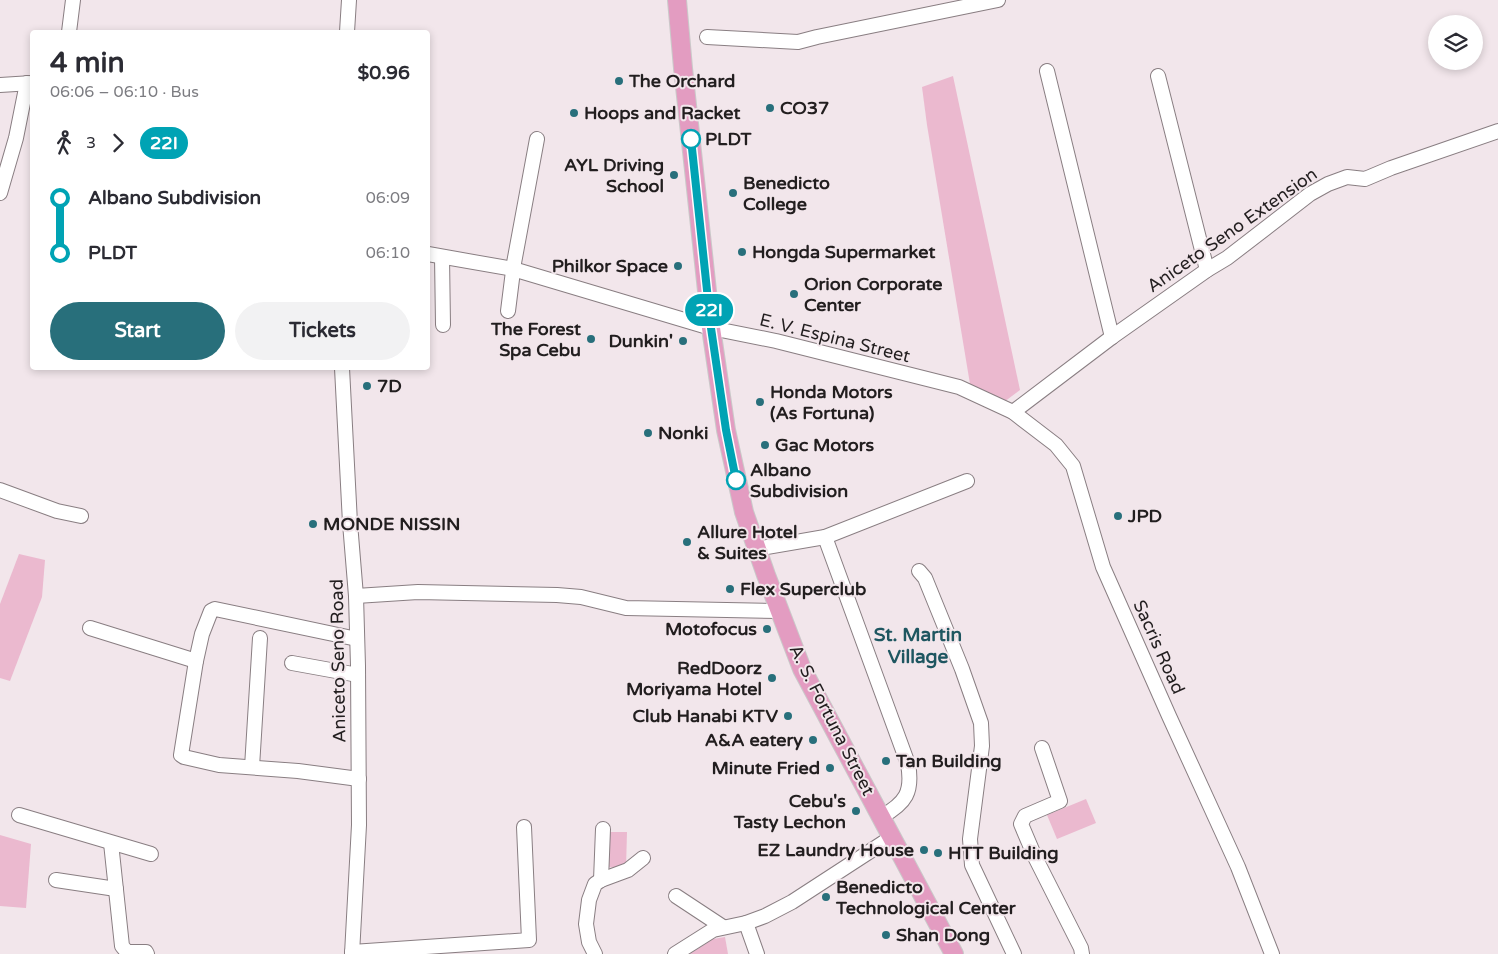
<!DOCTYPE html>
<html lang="en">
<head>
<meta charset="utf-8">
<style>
  body { margin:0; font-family:"Varela Round",sans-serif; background:#f2f2f3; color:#2b2b33; height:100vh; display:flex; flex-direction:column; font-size:19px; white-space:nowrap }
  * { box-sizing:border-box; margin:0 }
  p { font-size:16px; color:#7c7c81 }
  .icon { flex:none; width:28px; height:28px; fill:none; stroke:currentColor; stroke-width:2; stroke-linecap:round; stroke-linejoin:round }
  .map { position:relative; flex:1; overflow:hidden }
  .details { position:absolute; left:30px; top:30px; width:400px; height:340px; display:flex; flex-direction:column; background:#fff; border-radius:5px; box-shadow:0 2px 8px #0003 }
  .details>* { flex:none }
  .badge { padding:0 10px; border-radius:16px; font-size:18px; line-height:32px }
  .fabs { position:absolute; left:1428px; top:15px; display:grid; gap:10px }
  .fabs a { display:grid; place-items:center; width:55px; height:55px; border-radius:50%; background:#fff; box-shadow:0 2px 8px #0003; font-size:25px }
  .map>.badge { position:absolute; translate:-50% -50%; box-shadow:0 0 0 2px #fff }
  .legs { display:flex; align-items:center; gap:8px; height:55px; padding:0 20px; font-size:16px }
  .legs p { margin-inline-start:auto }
  .summary { display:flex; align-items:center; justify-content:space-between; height:85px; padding:0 20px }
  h1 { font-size:28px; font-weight:800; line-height:38px }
  .action { display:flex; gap:10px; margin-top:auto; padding:10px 20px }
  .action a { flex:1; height:58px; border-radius:30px; background:#286f7b; color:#fff; font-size:20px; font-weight:800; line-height:58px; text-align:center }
  .action a+a { background:#f2f2f3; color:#2b2b33 }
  ul { padding:0 20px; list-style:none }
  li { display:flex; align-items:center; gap:18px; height:55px; font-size:19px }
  li i { display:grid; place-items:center; width:8px; height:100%; margin:0 6px; background:currentColor }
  li i::after { content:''; width:12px; height:12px; margin:-6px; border:4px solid; border-radius:50%; background:#fff }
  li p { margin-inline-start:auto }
  li:first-child i { background:linear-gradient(#0000 50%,currentColor 0) }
  li:last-child i { background:linear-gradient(currentColor 50%,#0000 0) }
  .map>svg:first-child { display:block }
  .green { fill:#ebb9cf }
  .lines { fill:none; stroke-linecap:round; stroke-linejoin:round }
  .minor-casing { stroke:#897e82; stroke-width:16 }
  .major-casing { stroke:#cac9c9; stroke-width:20 }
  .minor { stroke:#fff; stroke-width:14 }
  .major { stroke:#e39cc1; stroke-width:18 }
  .line-1-casing { stroke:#fff; stroke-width:11 }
  .line-1 { stroke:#00a3b4; stroke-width:8 }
  .poi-dot { fill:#286f7b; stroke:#f2e6eb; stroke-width:2 }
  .stop-1-dot { fill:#fff; stroke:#00a3b4; stroke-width:2.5 }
  .labels { text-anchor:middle; stroke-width:4; stroke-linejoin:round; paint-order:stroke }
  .poi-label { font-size:18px; font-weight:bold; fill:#221e1f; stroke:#f2e6eb; text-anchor:start }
  .stop-label { font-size:18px; font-weight:bold; fill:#221e1f; stroke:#f2e6eb; text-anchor:start }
  .street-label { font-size:18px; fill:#221e1f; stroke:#f2e6eb }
  .neighbourhood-label { font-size:19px; font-weight:bold; fill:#1e5660; stroke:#f2e6eb }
</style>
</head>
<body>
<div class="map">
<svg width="1498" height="954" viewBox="0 0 1498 954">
  <rect width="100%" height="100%" fill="#f2e6eb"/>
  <g class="green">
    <path d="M953,76l67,314 -16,12 -34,-18 -43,-259 -5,-38z"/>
    <path d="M19,554l26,6 -3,37 -32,84 -10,-3v-74z"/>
    <path d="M1086,799l10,24 -39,16 -10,-24z"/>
    <path d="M608,832h19l-1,36 -19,-1z"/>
    <path d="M0,835l31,9 -5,64 -26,-2z"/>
    <path d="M725,937l3,17h-38l23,-15z"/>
  </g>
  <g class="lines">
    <g class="minor-casing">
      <g id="minor">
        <path d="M69,32l4,-32"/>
        <path d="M347,32l2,-32"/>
        <path d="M707,37l91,5 19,-5 181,-37"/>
        <path d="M1047,71l65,266"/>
        <path d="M1158,76l49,194"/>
        <path d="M0,85l32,-2"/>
        <path d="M0,193l16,-55 11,-55"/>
        <path d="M428,254l85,15 198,59 65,13 183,46 54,25 43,33 17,21 30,101 66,149 69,151 34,87"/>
        <path d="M442,257l1,68"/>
        <path d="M508,311l6,-48 23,-124"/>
        <path d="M342,368l8,155 6,73 2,70 1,159 -7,129"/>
        <path d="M1013,412l99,-75 95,-67 20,-12 83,-64 18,-10 19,-7 18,2 26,-11 107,-37"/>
        <path d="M0,490l57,21 24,5"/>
        <path d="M825,537l83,227c5,28 -2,39 -27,53"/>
        <path d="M756,549l69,-12 142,-56"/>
        <path d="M919,571l6,7 37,91 19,54 1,23 -12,93 2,26 42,89"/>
        <path d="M356,596l62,-4 139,3 24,2 45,11 153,3"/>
        <path d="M90,628l106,33"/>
        <path d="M357,639l-142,-30 -4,2 -9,23 -6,27 -15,94 3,2 35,8 79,6 61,8"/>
        <path d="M292,663l66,12"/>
        <path d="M1042,748l18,53 -35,15 -4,8 14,33 46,91 1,6"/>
        <path d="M252,767l8,-129"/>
        <path d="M19,815l132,39"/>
        <path d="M111,843l11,103 5,6h19l1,2"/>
        <path d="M56,880l60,9"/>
        <path d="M601,880l2,-51"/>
        <path d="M676,896l47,31"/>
        <path d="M746,923l11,31"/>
        <path d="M352,952l177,-12 -5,-113"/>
        <path d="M595,954l-6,-12 -3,-18 3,-24 6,-16 6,-4 27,-10 15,-12"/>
        <path d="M675,954l38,-24 33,-7 19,-7 27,-14 100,-65"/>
      </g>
    </g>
    <g class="major-casing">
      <path id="major" d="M677,0l6,68 28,260 15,102 18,82 22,63 36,94 152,285"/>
    </g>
    <use href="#minor" class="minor"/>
    <use href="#major" class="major"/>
  </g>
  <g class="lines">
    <g class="line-1-casing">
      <path id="line-1" d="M691,139l20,189 15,102 10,50"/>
    </g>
    <use href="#line-1" class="line-1"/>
  </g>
  <g class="poi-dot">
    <circle cx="619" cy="81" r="5"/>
    <circle cx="770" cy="108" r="5"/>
    <circle cx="574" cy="113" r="5"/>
    <circle cx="674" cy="175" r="5"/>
    <circle cx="733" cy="193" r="5"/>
    <circle cx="742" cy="252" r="5"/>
    <circle cx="678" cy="266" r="5"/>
    <circle cx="794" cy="294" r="5"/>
    <circle cx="591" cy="339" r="5"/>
    <circle cx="683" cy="341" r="5"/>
    <circle cx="367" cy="386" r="5"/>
    <circle cx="760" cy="402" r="5"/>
    <circle cx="648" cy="433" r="5"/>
    <circle cx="765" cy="445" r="5"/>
    <circle cx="1118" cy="516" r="5"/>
    <circle cx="313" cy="524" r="5"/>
    <circle cx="687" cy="542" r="5"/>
    <circle cx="730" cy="589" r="5"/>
    <circle cx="767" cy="629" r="5"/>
    <circle cx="772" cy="678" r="5"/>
    <circle cx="788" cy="716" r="5"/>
    <circle cx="813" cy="740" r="5"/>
    <circle cx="886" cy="761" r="5"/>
    <circle cx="830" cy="768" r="5"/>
    <circle cx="856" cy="811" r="5"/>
    <circle cx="924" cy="850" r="5"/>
    <circle cx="938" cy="853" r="5"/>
    <circle cx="826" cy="897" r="5"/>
    <circle cx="886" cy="935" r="5"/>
  </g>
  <g class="stop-1-dot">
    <circle cx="691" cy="139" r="9"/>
    <circle cx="736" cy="480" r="9"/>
  </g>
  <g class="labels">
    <g class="poi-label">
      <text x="629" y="87">The Orchard</text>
      <text x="780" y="114">CO37</text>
      <text x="584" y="119">Hoops and Racket</text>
      <text x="664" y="171" text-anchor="end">AYL Driving<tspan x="664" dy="21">School</tspan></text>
      <text x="743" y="189">Benedicto<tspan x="743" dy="21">College</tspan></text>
      <text x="752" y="258">Hongda Supermarket</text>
      <text x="668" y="272" text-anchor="end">Philkor Space</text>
      <text x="804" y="290">Orion Corporate<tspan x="804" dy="21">Center</tspan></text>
      <text x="581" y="335" text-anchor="end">The Forest<tspan x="581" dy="21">Spa Cebu</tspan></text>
      <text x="673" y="347" text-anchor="end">Dunkin'</text>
      <text x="377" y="392">7D</text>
      <text x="770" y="398">Honda Motors<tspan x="770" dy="21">(As Fortuna)</tspan></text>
      <text x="658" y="439">Nonki</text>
      <text x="775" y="451">Gac Motors</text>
      <text x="1128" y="522">JPD</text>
      <text x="323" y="530">MONDE NISSIN</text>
      <text x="697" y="538">Allure Hotel<tspan x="697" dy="21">&amp; Suites</tspan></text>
      <text x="740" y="595">Flex Superclub</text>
      <text x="757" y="635" text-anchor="end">Motofocus</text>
      <text x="762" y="674" text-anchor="end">RedDoorz<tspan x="762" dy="21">Moriyama Hotel</tspan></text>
      <text x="778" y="722" text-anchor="end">Club Hanabi KTV</text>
      <text x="803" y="746" text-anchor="end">A&amp;A eatery</text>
      <text x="896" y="767">Tan Building</text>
      <text x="820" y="774" text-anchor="end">Minute Fried</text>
      <text x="846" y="807" text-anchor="end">Cebu's<tspan x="846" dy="21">Tasty Lechon</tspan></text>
      <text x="914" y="856" text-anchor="end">EZ Laundry House</text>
      <text x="948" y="859">HTT Building</text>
      <text x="836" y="893">Benedicto<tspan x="836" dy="21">Technological Center</tspan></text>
      <text x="896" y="941">Shan Dong</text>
    </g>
    <g class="stop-label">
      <text x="705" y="145">PLDT</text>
      <text x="750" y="476">Albano<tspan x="750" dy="21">Subdivision</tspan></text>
    </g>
    <g class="street-label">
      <text transform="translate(1232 230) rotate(-35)" y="6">Aniceto Seno Extension</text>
      <text transform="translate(835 338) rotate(14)" y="6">E. V. Espina Street</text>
      <text transform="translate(1159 647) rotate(66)" y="6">Sacris Road</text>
      <text transform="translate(338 661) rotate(-91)" y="6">Aniceto Seno Road</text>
      <text transform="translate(832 720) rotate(63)" y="6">A. S. Fortuna Street</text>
    </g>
    <g class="neighbourhood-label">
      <text x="918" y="641">St. Martin<tspan x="918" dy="22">Village</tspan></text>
    </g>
  </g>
</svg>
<div class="fabs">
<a><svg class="icon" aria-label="layers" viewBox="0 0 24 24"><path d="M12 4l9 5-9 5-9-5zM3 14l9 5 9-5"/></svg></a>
</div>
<b class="badge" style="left:709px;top:310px;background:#00a3b4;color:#fff">22I</b>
<section class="details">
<div class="summary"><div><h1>4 min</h1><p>06:06 – 06:10 · Bus</p></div><b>$0.96</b></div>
<div class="legs"><svg class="icon" aria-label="walk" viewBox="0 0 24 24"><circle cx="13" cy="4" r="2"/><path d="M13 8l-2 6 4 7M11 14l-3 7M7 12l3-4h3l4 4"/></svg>3<svg class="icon" aria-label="forward" viewBox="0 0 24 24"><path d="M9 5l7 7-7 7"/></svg><b class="badge" style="background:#00a3b4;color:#fff">22I</b></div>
<ul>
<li><i style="color:#00a3b4"></i><b>Albano Subdivision</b><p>06:09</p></li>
<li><i style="color:#00a3b4"></i><b>PLDT</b><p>06:10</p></li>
</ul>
<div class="action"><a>Start</a><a>Tickets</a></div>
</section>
</div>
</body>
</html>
